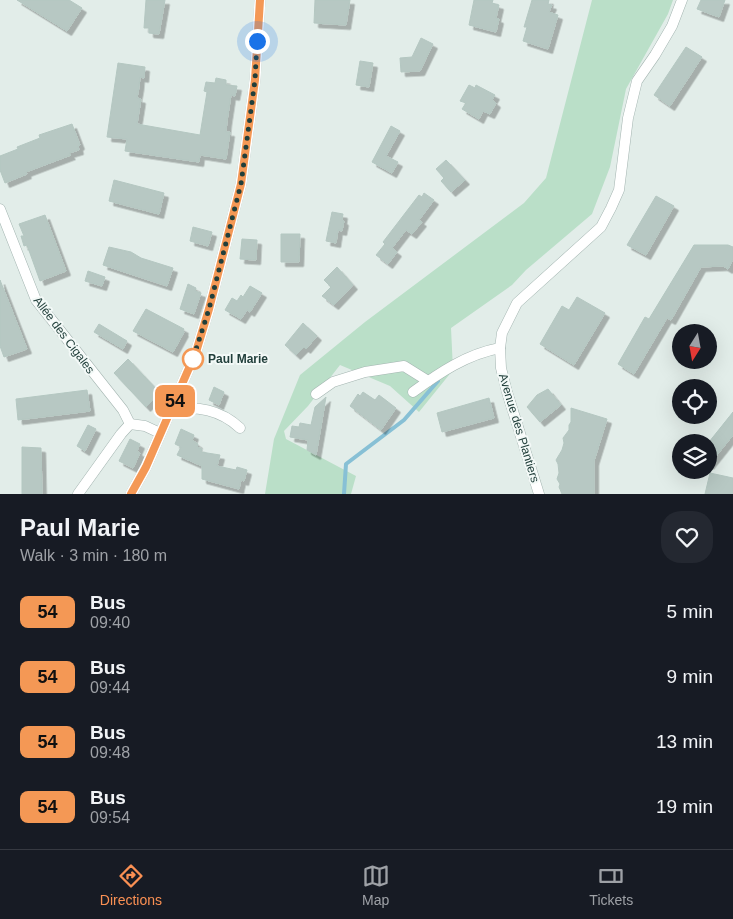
<!DOCTYPE html>
<html lang="en">
<head>
<meta charset="utf-8">
<style>
  body { margin:0; font-family:Helvetica,sans-serif; background:#242831; color:#f1f3f6; height:100vh; display:flex; flex-direction:column; font-size:19px; white-space:nowrap }
  * { box-sizing:border-box; margin:0 }
  p { font-size:16px; color:#9ea1a6 }
  .icon { flex:none; width:28px; height:28px; fill:none; stroke:currentColor; stroke-width:2; stroke-linecap:round; stroke-linejoin:round }
  .map { position:relative; height:494px; overflow:hidden }
  .drawer { display:flex; flex-direction:column; background:#171b24; flex:1 }
  .drawer>* { flex:none }
  .badge { padding:0 10px; border-radius:8px; font-size:18px; line-height:32px }
  .needle { width:32px; rotate:191deg }
  .controls { position:absolute; left:672px; top:324px; display:grid; gap:10px }
  .controls a { display:grid; place-items:center; width:45px; height:45px; border-radius:50%; background:#171b24; box-shadow:0 5px 20px #0002; font-size:25px }
  .you { position:absolute; width:25px; height:25px; margin:-12px; border:4px solid #fff; border-radius:50%; background:#1a73e8; box-shadow:0 0 0 8px #1a73e833 }
  .map>.badge { position:absolute; translate:-50% -50%; box-shadow:0 0 0 2px #fff }
  .round { display:grid; place-items:center; flex:none; width:52px; height:52px; border-radius:20px; background:#242831 }
  .headline { display:flex; align-items:center; justify-content:space-between; height:85px; padding:0 20px }
  h1 { font-size:24px; font-weight:600; line-height:38px }
  ul { padding:0; list-style:none }
  li { display:flex; align-items:center; gap:15px; height:65px; padding:0 20px }
  li div { flex:1 }
  li b { display:block; font-size:19px }
  li em { font-style:normal }
  li .badge { min-width:55px; font-weight:700; text-align:center }
  .menu { display:flex; justify-content:space-around; align-items:center; height:70px; border-top:1px solid #363941; background:#171b24; font-size:14px; color:#9ea1a6 }
  .menu a { display:grid; justify-items:center; gap:2px }
  .menu .active { color:#fa9053 }
  .map>svg:first-child { display:block }
  .green { fill:#badfc8 }
  .lines { fill:none; stroke-linecap:round; stroke-linejoin:round }
  .stream { stroke:#87c0d5; stroke-width:4 }
  .building { fill:#b7c8c3; stroke:#b4c7c1; filter:url(#shadow) }
  .minor-casing { stroke:#a4b5b1; stroke-width:11 }
  .minor { stroke:#fff; stroke-width:10 }
  .line-casing { stroke:#fff; stroke-width:11 }
  .line { stroke:#f49855; stroke-width:8 }
  .walk { stroke:#213f3b; stroke-width:5; stroke-dasharray:0 9 }
  .stop-dot { fill:#fff; stroke:#f49855; stroke-width:2.5 }
  .labels { text-anchor:middle; stroke-width:4; stroke-linejoin:round; paint-order:stroke }
  .street-label { font-size:12px; fill:#213f3b; stroke:#f3f9f7 }
  .stop-label { font-size:12px; font-weight:bold; fill:#213f3b; stroke:#f3f9f7; text-anchor:start }
</style>
</head>
<body>
<div class="map">
<svg width="733" height="494" viewBox="0 0 733 494">
  <defs>
    <filter id="shadow"><feDropShadow dx="4.5" dy="4.5" stdDeviation="0" flood-color="#0004"/></filter>
  </defs>
  <rect width="100%" height="100%" fill="#e2ede9"/>
  <path class="green" d="M592,0h81l-5,14 -42,75 -16,78 -18,47 -66,56 -14,15 -61,43 2,42 -34,42 -29,-26 -50,-21 -32,41 -24,25 2,8 70,37 -5,18h-86l9,-55 26,-64 65,-53 159,-119 22,-25z"/>
  <g class="lines">
    <path class="stream" d="M344,494l2,-30 58,-44 34,-39"/>
  </g>
  <g class="building">
    <path d="M17,0h52l13,8 -15,23z"/>
    <path d="M146,0h19l-6,34 -10,-1v-5h-5z"/>
    <path d="M315,0h35l-4,25 -32,-2z"/>
    <path d="M474,0h19l-1,3 7,2 -3,13 3,1 -3,13 -27,-7z"/>
    <path d="M532,0h17l-1,4 4,1 -3,7 9,3 -10,34 -25,-8 4,-14h-3z"/>
    <path d="M701,0h24l-6,17 -22,-8z"/>
    <path d="M421,38l12,6 -13,27 -19,1 -1,-14 12,-1z"/>
    <path d="M686,47l16,10 -32,49 -16,-11z"/>
    <path d="M360,61l13,2 -4,24 -13,-2z"/>
    <path d="M118,63l27,4 -1,11 -4,-1 -1,10 -2,11 4,1 -4,25 63,11 7,-43 -3,-1 2,-9 9,1 1,-5 10,2v5l11,1 -2,10 -4,-1 -4,26 -1,11h4l-4,27 -26,-4 -1,7 -74,-11 2,-12 -20,-2z"/>
    <path d="M469,85l6,3 1,-3 19,10 -3,5 4,3 -6,11 -7,-3 -4,8 -17,-10 4,-6 -6,-2z"/>
    <path d="M72,124l8,21 -2,1 1,4 -10,3 2,2 -45,17 1,2 -22,9 -5,-13v-14l18,-7 -1,-2 23,-9 -1,-3z"/>
    <path d="M391,126l9,5 -14,25 12,6 -6,11 -20,-11z"/>
    <path d="M446,160l19,20 -14,12 -10,-11 3,-3 -8,-9z"/>
    <path d="M114,180l50,13 -5,21 -50,-13z"/>
    <path d="M424,193l10,7 -15,20 3,2 -10,12 -6,-4 -14,18 5,4 -9,12 -12,-9 9,-11 -2,-2 36,-47 3,2z"/>
    <path d="M656,196l18,10 -28,49 -19,-10z"/>
    <path d="M332,212l11,2 -1,6 2,1 -2,10 -4,-1 -2,13 -10,-2z"/>
    <path d="M45,215l21,56 -26,10 -13,-36 -3,1 -3,-10h3l-5,-12z"/>
    <path d="M193,227l19,5 -4,14 -18,-5z"/>
    <path d="M281,234h19l-1,28h-18z"/>
    <path d="M242,239l15,1 -1,20 -16,-1z"/>
    <path d="M694,245h34l5,2v12l-5,10 -5,-3 -22,1 -30,53 -4,-2 -33,56 -16,-10 27,-47 4,2z"/>
    <path d="M109,247l22,5 10,6 32,10 -6,18 -64,-21z"/>
    <path d="M337,267l16,18 -19,20 -12,-9 9,-9 -7,-7z"/>
    <path d="M88,271l17,6 -3,9 -17,-5z"/>
    <path d="M0,280l27,69 -23,8 -4,-11z"/>
    <path d="M188,284l8,4 -1,3 6,2 -7,21 -14,-5z"/>
    <path d="M250,286l12,7 -12,19 -3,-2 -6,9 -16,-9 7,-12 5,3 4,-6 2,2z"/>
    <path d="M577,297l28,16 -31,52 -34,-21 22,-38 7,4z"/>
    <path d="M146,309l38,20 -1,2 1,1 -11,20 -40,-21z"/>
    <path d="M303,323l14,13 -11,13 -2,-2 -8,8 -11,-10z"/>
    <path d="M99,324l28,17 -4,8 -29,-17z"/>
    <path d="M128,359l32,34 -14,14 -32,-34z"/>
    <path d="M214,387l10,5 -5,13 -10,-5z"/>
    <path d="M548,389l13,16 -21,17 -13,-15 10,-12z"/>
    <path d="M87,390l3,21 -72,9 -2,-21z"/>
    <path d="M363,392l12,8 4,-5 17,13 -15,22 -31,-24 8,-12 2,2z"/>
    <path d="M326,397l-10,58 -9,-5 1,-10 -18,-3 2,-11 7,1 1,-4 11,2 4,-18z"/>
    <path d="M489,398l5,20 -52,14 -5,-19z"/>
    <path d="M571,408l36,11 -13,42v33h-32l-3,-7 1,-3 -3,-5 2,-6 -1,-9 -2,-4 6,-10 2,-7 -1,-5 6,-8v-5l2,-3z"/>
    <path d="M733,412v23l-24,30v-23z"/>
    <path d="M88,425l8,4 -11,22 -8,-5z"/>
    <path d="M181,429l13,6 -2,5 6,4 -1,3 5,2 -1,3 19,3 -3,11 19,4 1,-3 10,3 -3,11 -3,-1 -2,9 -37,-10v-13l-25,-11 4,-8 -6,-3z"/>
    <path d="M130,439l10,5 -3,7 3,2 -7,15 -14,-7z"/>
    <path d="M22,447l19,1 1,46h-20z"/>
    <path d="M710,473l23,5v16h-28z"/>
  </g>
  <g class="lines">
    <g class="minor-casing">
      <g id="minor">
        <path d="M0,209l36,91 87,110 7,14"/>
        <path d="M413,392c26,-19 54,-38 87,-44"/>
        <path d="M316,394l17,-12 32,-10 39,-6 24,15"/>
        <path d="M171,410c25,-5 50,0 69,18"/>
        <path d="M130,424l15,2 15,7"/>
        <path d="M78,494l43,-60 9,-10"/>
        <path d="M131,494l15,-27 50,-115 13,-43 32,-125 14,-104 5,-80"/>
        <path d="M539,494l-32,-102 -6,-24 -1,-20 2,-15 15,-30 84,-76 10,-19 8,-18 9,-72 9,-37 18,-26 17,-29 10,-26"/>
      </g>
    </g>
    <use href="#minor" class="minor"/>
  </g>
  <g class="lines">
    <g class="line-casing">
      <path id="line" d="M131,494l15,-27 50,-115 13,-43 32,-125 14,-104 5,-80"/>
    </g>
    <use href="#line" class="line"/>
    <path class="walk" d="M193,359l-1,3 17,-53 32,-125 14,-104 2,-39"/>
  </g>
  <circle class="stop-dot" cx="193" cy="359" r="10"/>
  <g class="labels">
    <g class="street-label">
      <text transform="translate(64 335) rotate(53)" y="4">Allée des Cigales</text>
      <text transform="translate(519 428) rotate(73)" y="4">Avenue des Plantiers</text>
    </g>
    <g class="stop-label">
      <text x="208" y="363">Paul Marie</text>
    </g>
  </g>
</svg>
<div class="controls">
<a><svg class="needle" viewBox="-14 -14 28 28"><path d="M0-13l5 13h-10z" fill="#e53935"/><path d="M0 13l5-13h-10z" fill="#9ea1a6"/></svg></a>
<a><svg class="icon" aria-label="locate" viewBox="0 0 24 24"><circle cx="12" cy="12" r="6"/><path d="M12 2v4M12 18v4M2 12h4M18 12h4"/></svg></a>
<a><svg class="icon" aria-label="layers" viewBox="0 0 24 24"><path d="M12 4l9 5-9 5-9-5zM3 14l9 5 9-5"/></svg></a>
</div>
<div class="you" style="left:257px;top:41px"></div>
<b class="badge" style="left:175px;top:401px;background:#f49855;color:#111">54</b>
</div>
<section class="drawer">
<div class="headline"><div><h1>Paul Marie</h1><p>Walk · 3 min · 180 m</p></div><a class="round"><svg class="icon" aria-label="heart" viewBox="0 0 24 24"><path d="M12 20l-8-8c-3-5 5-10 8-4 3-6 11-1 8 4z"/></svg></a></div>
<ul>
<li><span class="badge" style="background:#f49855;color:#111">54</span><div><b>Bus</b><p>09:40</p></div><em>5 min</em></li>
<li><span class="badge" style="background:#f49855;color:#111">54</span><div><b>Bus</b><p>09:44</p></div><em>9 min</em></li>
<li><span class="badge" style="background:#f49855;color:#111">54</span><div><b>Bus</b><p>09:48</p></div><em>13 min</em></li>
<li><span class="badge" style="background:#f49855;color:#111">54</span><div><b>Bus</b><p>09:54</p></div><em>19 min</em></li>
</ul>
</section>
<nav class="menu">
<a class="active"><svg class="icon" aria-label="directions" viewBox="0 0 24 24"><path d="M12 3l9 9-9 9-9-9zM9 14v-3h6M13 9l2 2-2 2"/></svg>Directions</a>
<a><svg class="icon" aria-label="map" viewBox="0 0 24 24"><path d="M3 6l6-2 6 2 6-2v14l-6 2-6-2-6 2zM9 4v14M15 6v14"/></svg>Map</a>
<a><svg class="icon" aria-label="tickets" viewBox="0 0 24 24"><path d="M3 7h18v10H3zM15 7v10"/></svg>Tickets</a>
</nav>
</body>
</html>
